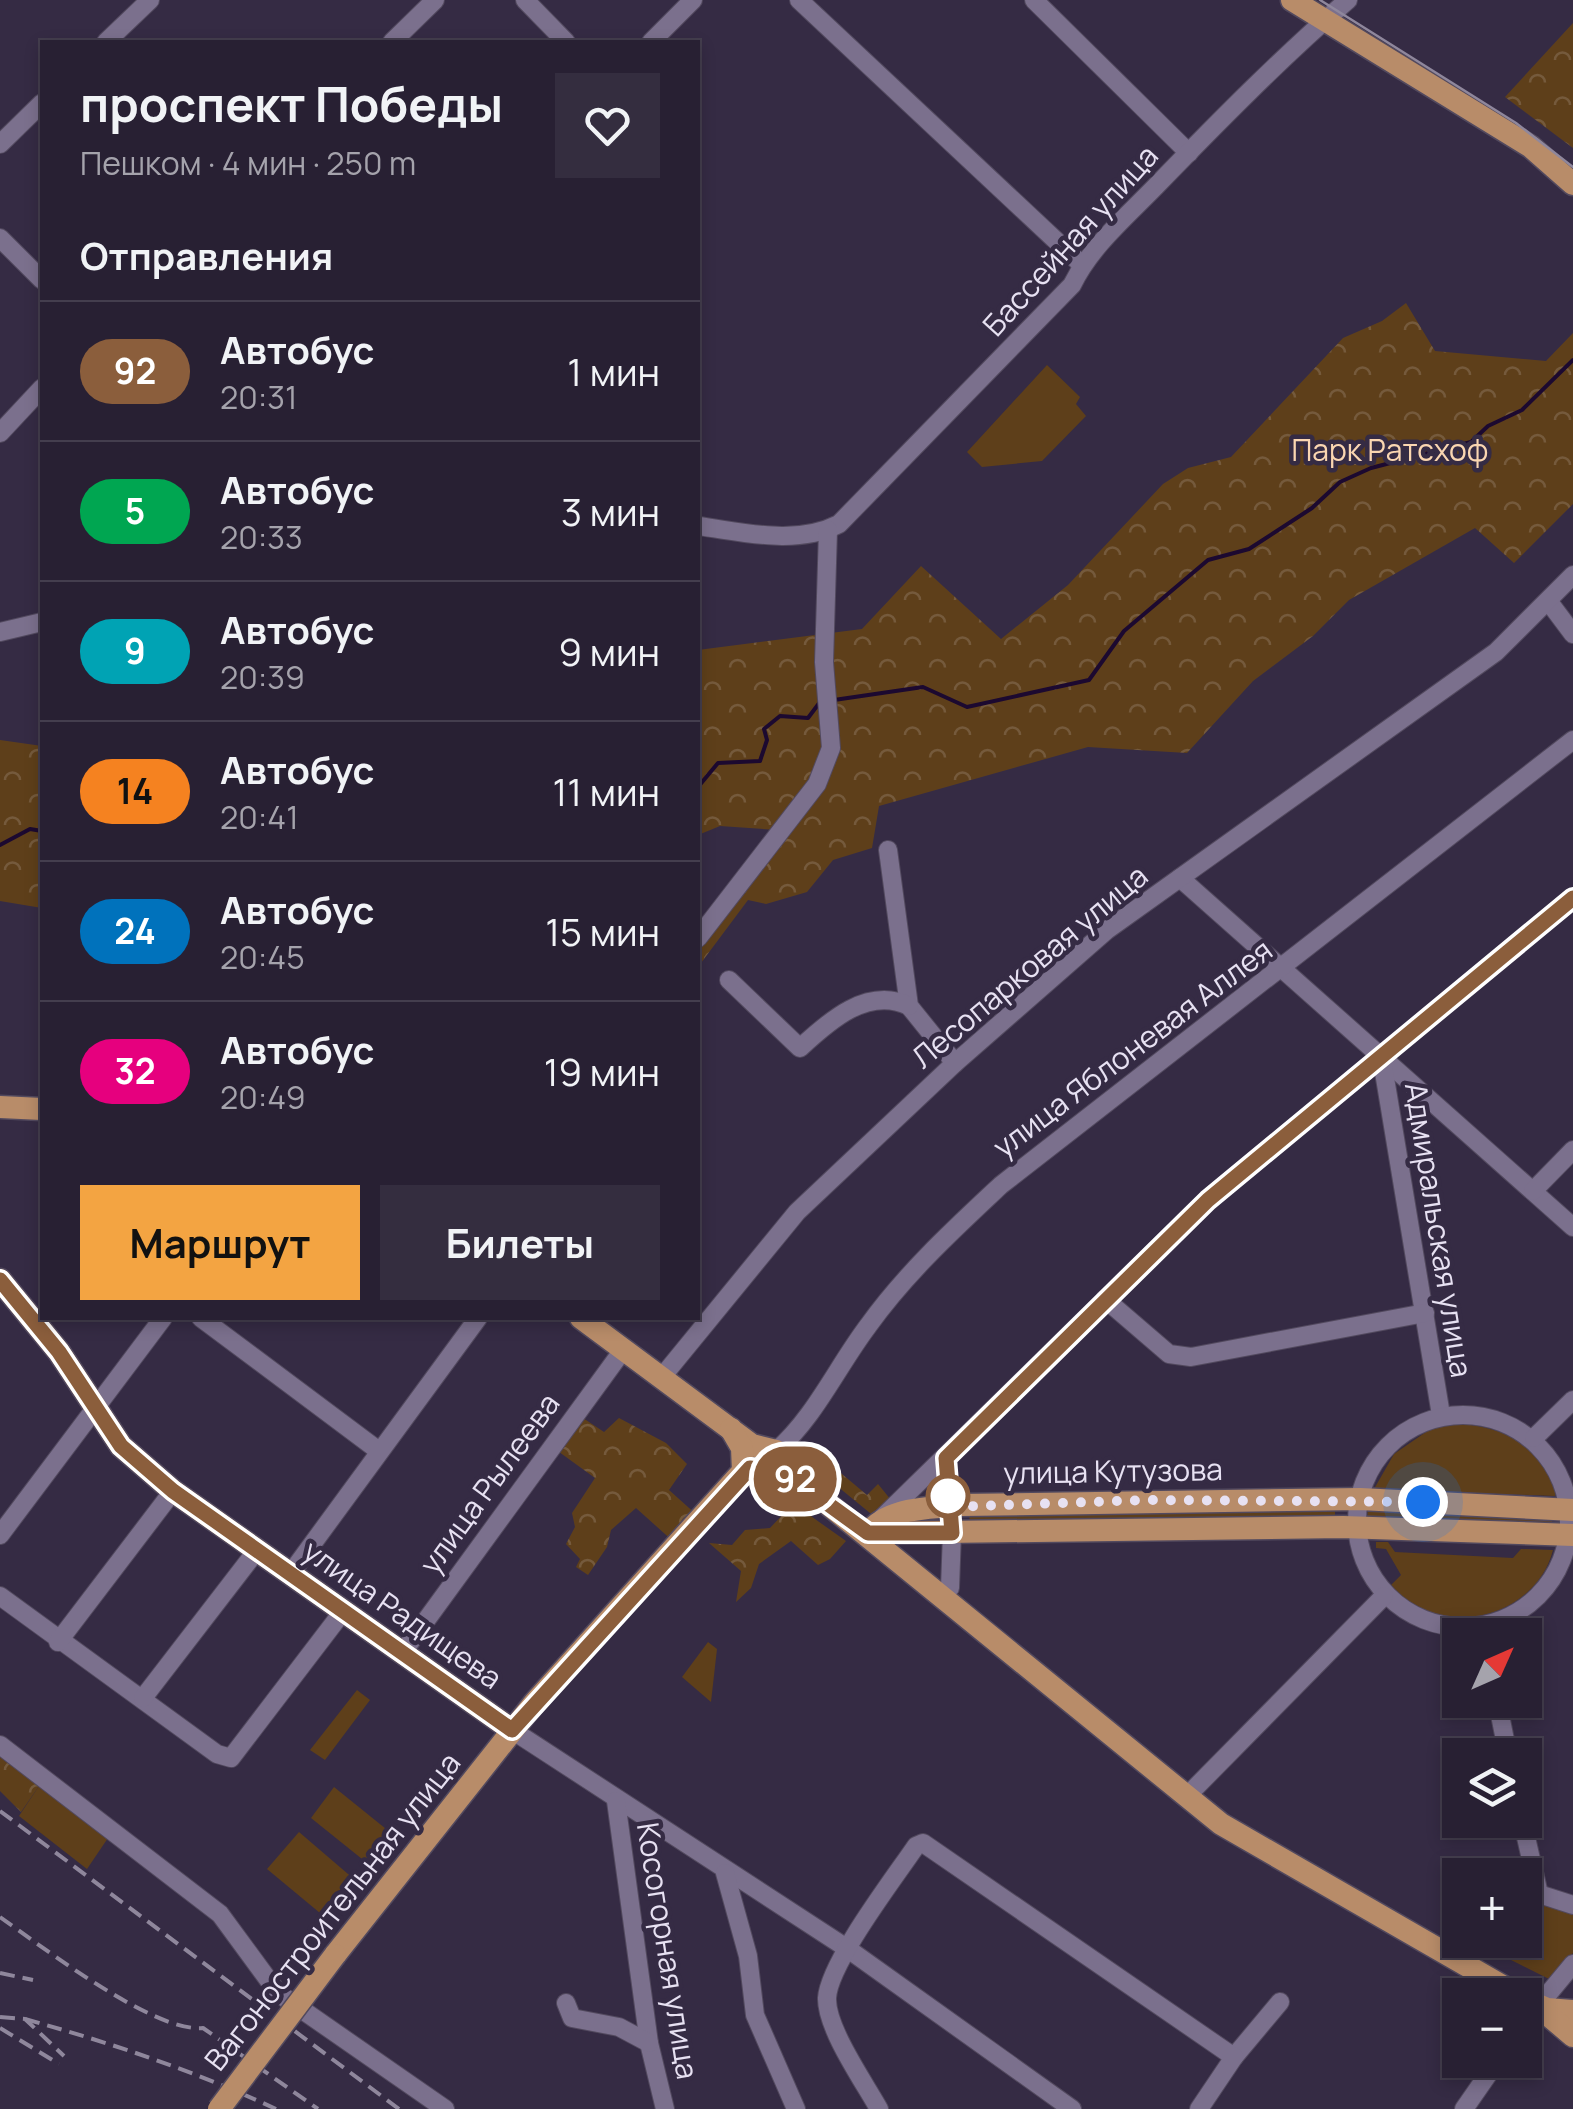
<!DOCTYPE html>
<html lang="ru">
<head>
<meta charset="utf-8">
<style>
  body { margin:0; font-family:Manrope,sans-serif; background:#342d3f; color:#f1f3f6; height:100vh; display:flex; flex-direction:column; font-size:38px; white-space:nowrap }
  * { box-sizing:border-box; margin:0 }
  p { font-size:32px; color:#a5a3ac }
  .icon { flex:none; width:55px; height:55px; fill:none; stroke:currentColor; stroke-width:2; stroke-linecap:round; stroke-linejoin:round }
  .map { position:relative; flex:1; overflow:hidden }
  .side { position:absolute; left:40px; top:40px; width:660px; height:1280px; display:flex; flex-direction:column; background:#282033; border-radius:0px; box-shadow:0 5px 15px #0003,0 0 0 2px #443e4e }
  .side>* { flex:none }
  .badge { padding:0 20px; border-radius:32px; font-size:35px; line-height:65px }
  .needle { width:65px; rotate:45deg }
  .tools { position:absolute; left:1442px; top:1618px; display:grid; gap:20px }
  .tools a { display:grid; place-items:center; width:100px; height:100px; border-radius:0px; background:#282033; box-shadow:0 5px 15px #0003,0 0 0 2px #443e4e; font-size:50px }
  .you { position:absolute; width:50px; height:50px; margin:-25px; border:8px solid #fff; border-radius:50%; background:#1a73e8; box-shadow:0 0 0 15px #1a73e833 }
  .map>.badge { position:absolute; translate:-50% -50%; box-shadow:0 0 0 5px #fff }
  h2 { padding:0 40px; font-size:38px; line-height:90px }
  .round { display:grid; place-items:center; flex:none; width:105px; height:105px; border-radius:0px; background:#342d3f }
  .headline { display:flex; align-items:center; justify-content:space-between; height:170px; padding:0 40px }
  h1 { font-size:48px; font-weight:700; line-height:75px }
  .cta { display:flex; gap:20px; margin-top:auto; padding:20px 40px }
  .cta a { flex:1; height:115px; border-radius:0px; background:#f3a442; color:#111; font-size:40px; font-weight:700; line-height:115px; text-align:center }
  .cta a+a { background:#342d3f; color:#f1f3f6 }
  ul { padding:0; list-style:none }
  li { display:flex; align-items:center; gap:30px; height:140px; padding:0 40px; border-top:2px solid #443e4e }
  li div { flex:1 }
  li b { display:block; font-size:38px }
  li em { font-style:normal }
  li .badge { min-width:110px; font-weight:700; text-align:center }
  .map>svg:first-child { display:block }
  .green { fill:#5e3f1a }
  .forest { fill:url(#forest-crowns) }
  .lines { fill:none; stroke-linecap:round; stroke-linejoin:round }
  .stream { stroke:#1c0930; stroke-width:4 }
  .minor-casing { stroke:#52495e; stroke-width:20 }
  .major-casing { stroke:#52495e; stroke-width:25 }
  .minor { stroke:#7b708d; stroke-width:18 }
  .major { stroke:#b88c69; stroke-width:22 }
  .tram { stroke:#8f879c; stroke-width:2.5 }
  .rail { stroke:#8f879c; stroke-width:4; stroke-dasharray:15 8; stroke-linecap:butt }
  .major-bridge-casing { stroke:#52495e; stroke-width:25; stroke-linecap:butt }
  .major-bridge { stroke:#b88c69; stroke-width:22 }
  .line-casing { stroke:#fff; stroke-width:22 }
  .line { stroke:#8b5e3c; stroke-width:15 }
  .walk { stroke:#e7e1f2; stroke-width:10; stroke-dasharray:0 18 }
  .stop-dot { fill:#fff; stroke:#8b5e3c; stroke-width:5 }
  .labels { text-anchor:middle; stroke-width:9; stroke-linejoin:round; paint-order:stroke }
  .street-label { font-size:30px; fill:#e7e1f2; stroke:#352b44 }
  .park-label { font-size:30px; fill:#fad6b1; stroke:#352b44 }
</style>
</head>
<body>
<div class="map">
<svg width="1573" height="2109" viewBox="0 0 1573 2109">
  <defs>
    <pattern id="forest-crowns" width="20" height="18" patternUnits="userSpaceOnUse" patternTransform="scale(2.5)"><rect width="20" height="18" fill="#5e3f1a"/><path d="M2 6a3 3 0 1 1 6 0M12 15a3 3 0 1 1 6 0" fill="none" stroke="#755a3c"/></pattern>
  </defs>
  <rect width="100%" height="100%" fill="#352b44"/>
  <g class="green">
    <path d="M1047,365l33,32 -4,7 10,12 -44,45 -60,6 -15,-15z"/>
    <path d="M1439,1423c42,0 80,8 107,44 7,10 12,18 9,29l-181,-7 20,-35z"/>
    <path d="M1335,1508v12l-365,5 -1,-12z"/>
    <path d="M1368,1508l184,9v12l-185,-10z"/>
    <path d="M1376,1542h12l7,10 118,6 8,-9 32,1c-17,69 -117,94 -162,35l10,-10 -15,-26 -10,-1z"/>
    <path d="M708,1642l9,7 -6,53 -29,-25z"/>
    <path d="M357,1690l13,10 -45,60 -15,-10z"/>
    <path d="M39,1786l69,52 -21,31 -68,-53z"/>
    <path d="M334,1787l62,50 -24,30 -61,-49z"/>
    <path d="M299,1832l56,48 -29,38 -59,-49z"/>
    <path d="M1542,1903l31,12v38l-22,27 -64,-32 7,-8h31v-27z"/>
  </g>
  <g class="forest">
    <path d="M1573,23v125l-68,-51z"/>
    <path d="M1406,303l29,48 111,10 27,-28v171l-59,59 -39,-35 -126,72 -36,36 -60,45 -66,72 -99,-6 -209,59 -7,42 -39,12 -26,32 -41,12 -18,-4 -50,67v-20l43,-57 36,-60 -57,-4 -22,9v-185l164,-21 59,-63 80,73 67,-54 95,-101 25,-16 43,-11 112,-119 39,-17z"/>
    <path d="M0,740l42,6v162l-42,-7z"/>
    <path d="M583,1418l21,14 15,-14 47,25 21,21 -18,26 29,26 -23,27 -39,-35 -25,22 -4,17 -19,28 -12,-8 4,-8 -14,-15 9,-17 -3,-14 23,-35 -40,-29z"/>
    <path d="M836,1469l31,26 11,-11 13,16 -14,16 -7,-3 -44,-36z"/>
    <path d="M798,1507l48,34 -16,18 -12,6 -27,-24 -32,23 -8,24 -15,14 5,-31 -32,-28 23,2 13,-15 25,-2 19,-20z"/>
    <path d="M0,1757l39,29 -18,26 -21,-21z"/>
  </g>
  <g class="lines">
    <g class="stream">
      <path d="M834,700l89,-13 44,20 122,-27 35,-49 84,-71 41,-11 63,-41 28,-26 31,-14 100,-26 17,-16 34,-16 51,-50"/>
      <path d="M698,787l20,-24 42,-2 7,-21 -3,-11 16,-13 28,2 12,-16"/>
      <path d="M0,845l30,-16 12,2"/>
    </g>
    <g class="minor-casing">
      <g id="minor">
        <path d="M525,0l41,42"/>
        <path d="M799,0l283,265"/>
        <path d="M1034,0l155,153"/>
        <path d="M106,42l44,-42"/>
        <path d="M392,42l43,-42"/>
        <path d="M651,42l42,-42"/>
        <path d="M0,144l42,-41"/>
        <path d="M0,238l42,42"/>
        <path d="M0,433l42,-45"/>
        <path d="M698,526c46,6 98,20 141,-2l233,-239c19,-39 54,-68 84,-99 62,-64 125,-128 192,-186"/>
        <path d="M1549,602l24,32"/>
        <path d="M0,632l42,-10"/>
        <path d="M888,850l21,156 46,57"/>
        <path d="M1180,878l393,349"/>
        <path d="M698,938l119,-154 14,-36 -7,-86 4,-132"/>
        <path d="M729,980l71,68c29,-27 68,-62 109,-42"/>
        <path d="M1381,1054l60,361"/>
        <path d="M1533,1191l40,-41"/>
        <path d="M1105,1299l64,55 22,3 234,-44"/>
        <path d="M201,1318l178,133"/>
        <path d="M662,1377l135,-165 158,-149 152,-133 389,-278 77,-77"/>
        <circle cx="1463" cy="1521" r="106"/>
        <path d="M1534,1438l39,-38"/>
        <path d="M776,1451c39,-34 61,-84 92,-125 38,-53 86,-97 133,-141l572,-445"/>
        <path d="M946,1458l6,75 -2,55"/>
        <path d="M882,1518l325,-318 366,-302"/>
        <path d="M0,1535l163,-217"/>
        <path d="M291,1573l187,-255"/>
        <path d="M0,1596l217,158 14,4 113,-148"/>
        <path d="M58,1642l115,-151"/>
        <path d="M403,1652l220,-302"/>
        <path d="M143,1698l114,-148"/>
        <path d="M1497,1700l11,55"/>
        <path d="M512,1730l336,219 224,160"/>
        <path d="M0,1745l220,169 58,79 167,116"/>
        <path d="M1187,1796l197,-200"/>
        <path d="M616,1801l33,242 16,66"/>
        <path d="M1522,1820l17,74"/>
        <path d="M725,1873l23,83 7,59 41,94"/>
        <path d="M1539,1894l34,11"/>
        <path d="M1464,1966l19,-26"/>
        <path d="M566,2003l6,15 47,9 30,16"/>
        <path d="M1525,2022l48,-58"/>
        <path d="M1234,2057l46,-55"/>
        <path d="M879,2109c-15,-27 -53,-81 -52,-111 2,-35 68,-121 89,-152l7,-3 311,214 -35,52"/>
        <path d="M1464,2109l34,-49"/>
      </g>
    </g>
    <g class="major-casing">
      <g id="major">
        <path d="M1292,0l239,147 42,37"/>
        <path d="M0,1107l42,2"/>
        <path d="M0,1280l59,72 62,94 52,45 339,239"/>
        <path d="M581,1318l171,127 24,6 28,21"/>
        <path d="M743,1471l21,-4 38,16 419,341 297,171"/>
        <path d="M868,1533c22,-27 60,-24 93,-28l399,-6 213,11"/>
        <path d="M868,1533l475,-6 230,8"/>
        <path d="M335,1955l200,-253 208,-231 -1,-23 -11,-19"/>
        <path d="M1525,1999l22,10 26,2"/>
        <path d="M1541,2009l32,27"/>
      </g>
    </g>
    <use href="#minor" class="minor"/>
    <use href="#major" class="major"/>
    <path class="tram" d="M1320,0l196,123 57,44"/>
    <g class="rail">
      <path d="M0,1811l399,298"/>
      <path d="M0,1917c41,29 154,116 203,111l115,81"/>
      <path d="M0,1973l33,7"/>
      <path d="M0,2017l25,2 39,37"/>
      <path d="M25,2019c89,25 167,51 251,90"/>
      <path d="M0,2028l59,36"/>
    </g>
    <g class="major-bridge-casing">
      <path id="major-bridge" d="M219,2109l116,-154"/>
    </g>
    <use href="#major-bridge" class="major-bridge"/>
  </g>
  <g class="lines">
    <g class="line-casing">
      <path id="line" d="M0,1280l59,72 62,94 52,45 339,239 238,-262 34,4 84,61h84l-6,-75 262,-258 365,-302"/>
    </g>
    <use href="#line" class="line"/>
    <path class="walk" d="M948,1496v11l200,-7 275,2"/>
  </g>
  <circle class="stop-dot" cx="948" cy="1496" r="20"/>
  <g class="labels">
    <g class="street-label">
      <text transform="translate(1071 241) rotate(-48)" y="10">Бассейная улица</text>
      <text transform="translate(1030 967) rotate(-40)" y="10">Лесопарковая улица</text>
      <text transform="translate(1133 1049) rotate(-37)" y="10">улица Яблоневая Аллея</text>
      <text transform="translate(1438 1230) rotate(81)" y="10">Адмиральская улица</text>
      <text transform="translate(1113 1472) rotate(-1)" y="10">улица Кутузова</text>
      <text transform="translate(490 1484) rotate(-54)" y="10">улица Рылеева</text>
      <text transform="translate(402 1615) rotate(35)" y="10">улица Радищева</text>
      <text transform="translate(333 1912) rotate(-52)" y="10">Вагоностроительная улица</text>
      <text transform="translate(667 1951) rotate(81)" y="10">Косогорная улица</text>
    </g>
    <g class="park-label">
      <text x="1390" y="461">Парк Ратсхоф</text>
    </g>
  </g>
</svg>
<div class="tools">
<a><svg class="needle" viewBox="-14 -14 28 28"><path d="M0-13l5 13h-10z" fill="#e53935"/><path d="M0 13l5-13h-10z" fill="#a5a3ac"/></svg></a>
<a><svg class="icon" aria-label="layers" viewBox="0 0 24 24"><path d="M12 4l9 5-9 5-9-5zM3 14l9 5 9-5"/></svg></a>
<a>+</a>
<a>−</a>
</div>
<div class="you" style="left:1423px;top:1502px"></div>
<b class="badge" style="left:795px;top:1479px;background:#8b5e3c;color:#fff">92</b>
<section class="side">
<div class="headline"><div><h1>проспект Победы</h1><p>Пешком · 4 мин · 250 m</p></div><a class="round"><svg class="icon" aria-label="heart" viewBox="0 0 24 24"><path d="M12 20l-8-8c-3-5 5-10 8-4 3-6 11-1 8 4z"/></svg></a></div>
<h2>Отправления</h2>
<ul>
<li><span class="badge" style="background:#8b5e3c;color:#fff">92</span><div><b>Автобус</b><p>20:31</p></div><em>1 мин</em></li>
<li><span class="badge" style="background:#00a651;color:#fff">5</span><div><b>Автобус</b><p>20:33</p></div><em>3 мин</em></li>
<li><span class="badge" style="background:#00a3b4;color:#fff">9</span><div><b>Автобус</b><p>20:39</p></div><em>9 мин</em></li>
<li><span class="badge" style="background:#f58220;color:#111">14</span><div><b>Автобус</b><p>20:41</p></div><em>11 мин</em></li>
<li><span class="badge" style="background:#0072bc;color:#fff">24</span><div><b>Автобус</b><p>20:45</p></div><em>15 мин</em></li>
<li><span class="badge" style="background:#e6007e;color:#fff">32</span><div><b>Автобус</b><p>20:49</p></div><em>19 мин</em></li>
</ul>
<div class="cta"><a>Маршрут</a><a>Билеты</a></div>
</section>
</div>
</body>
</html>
